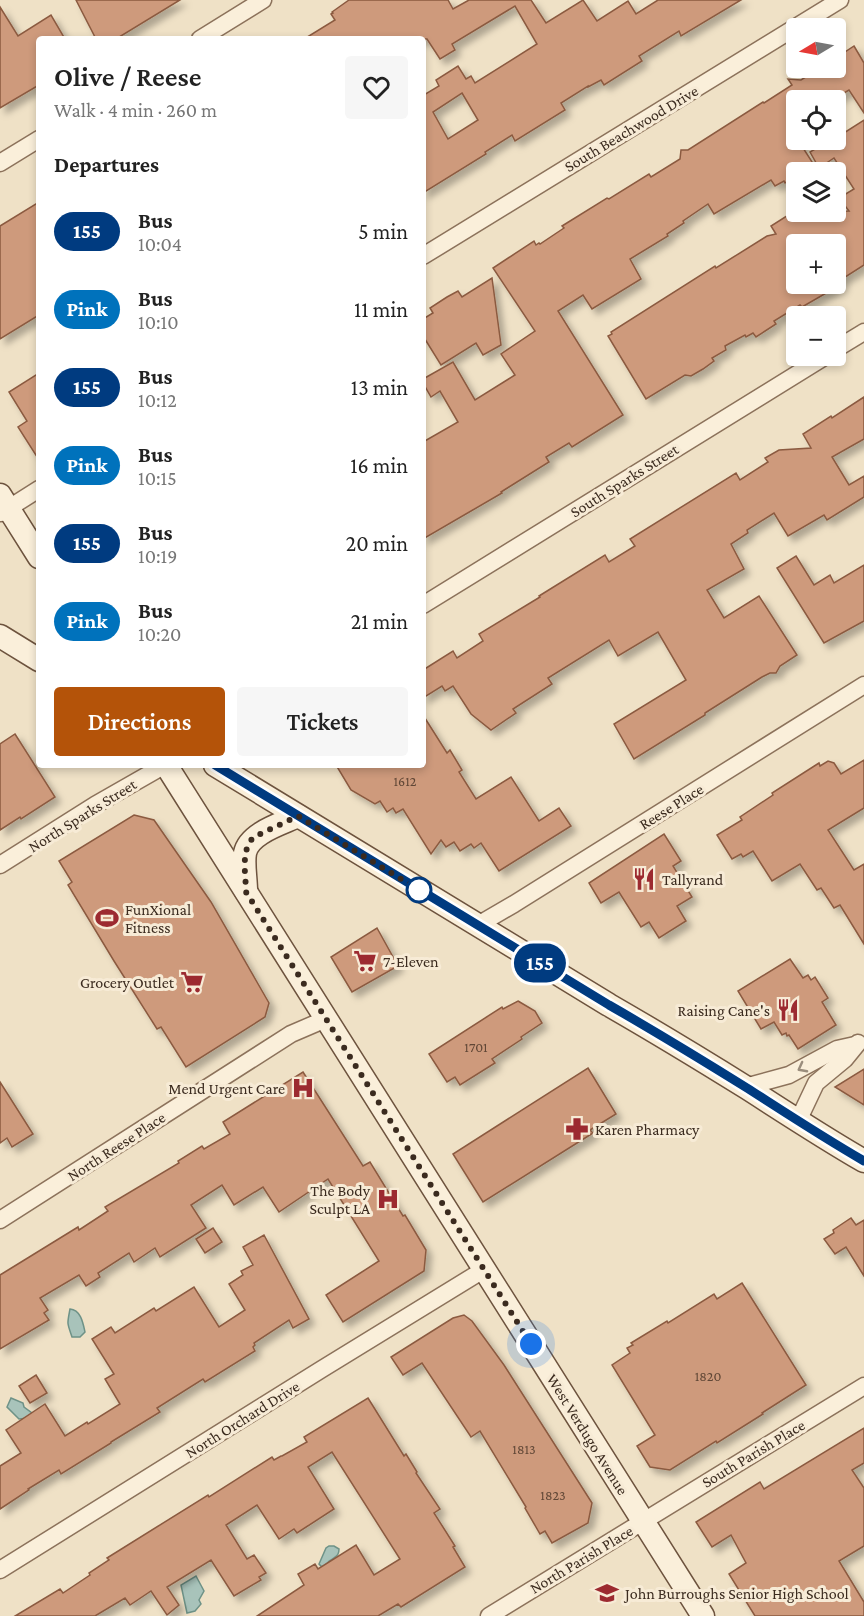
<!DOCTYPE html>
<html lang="en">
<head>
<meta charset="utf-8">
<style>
  body { margin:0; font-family:"Crimson Pro",serif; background:#f6f6f6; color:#222; height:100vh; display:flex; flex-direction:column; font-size:22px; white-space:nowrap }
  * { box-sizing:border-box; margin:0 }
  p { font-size:20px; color:#767676 }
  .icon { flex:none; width:33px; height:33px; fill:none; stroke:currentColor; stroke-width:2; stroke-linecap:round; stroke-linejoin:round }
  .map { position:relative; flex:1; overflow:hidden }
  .sheet { position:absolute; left:36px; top:36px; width:390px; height:732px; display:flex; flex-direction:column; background:#fff; border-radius:6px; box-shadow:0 3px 9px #0003 }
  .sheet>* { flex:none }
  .badge { padding:0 12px; border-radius:20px; font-size:21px; line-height:39px }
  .needle { width:39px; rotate:260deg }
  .buttons { position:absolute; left:786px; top:18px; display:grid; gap:12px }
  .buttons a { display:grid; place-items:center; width:60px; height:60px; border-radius:6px; background:#fff; box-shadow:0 3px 9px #0003; font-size:30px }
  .you { position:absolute; width:30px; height:30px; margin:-15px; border:4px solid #fff; border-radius:50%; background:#1a73e8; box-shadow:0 0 0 9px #1a73e833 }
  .map>.badge { position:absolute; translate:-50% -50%; box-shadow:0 0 0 3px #fff }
  h2 { padding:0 18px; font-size:22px; line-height:54px }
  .round { display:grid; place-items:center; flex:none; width:63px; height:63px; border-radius:6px; background:#f6f6f6 }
  .summary { display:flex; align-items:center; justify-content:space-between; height:102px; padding:0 18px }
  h1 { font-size:28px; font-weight:600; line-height:45px }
  .cta { display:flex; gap:12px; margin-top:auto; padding:12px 18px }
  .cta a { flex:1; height:69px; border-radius:6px; background:#b45309; color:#fff; font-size:24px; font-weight:600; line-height:69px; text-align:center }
  .cta a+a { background:#f6f6f6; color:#222 }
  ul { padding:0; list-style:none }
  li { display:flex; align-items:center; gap:18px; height:78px; padding:0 18px }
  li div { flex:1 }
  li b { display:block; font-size:22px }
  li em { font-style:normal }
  li .badge { min-width:66px; font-weight:700; text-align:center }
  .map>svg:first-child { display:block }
  .water { fill:#a8c3ba; stroke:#6e9287; stroke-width:1.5 }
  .building { fill:#ce9a7b; stroke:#8b5a40; stroke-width:1.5; fill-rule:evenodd; filter:url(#shadow) }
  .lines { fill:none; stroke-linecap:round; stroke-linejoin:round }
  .street-casing { stroke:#8c725b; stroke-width:19 }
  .secondary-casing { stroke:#6d533e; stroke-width:25 }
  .street { stroke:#faefda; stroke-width:16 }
  .secondary { stroke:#faefda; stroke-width:22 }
  .oneway { stroke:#9a8d7c }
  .line-casing { stroke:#fff; stroke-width:14 }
  .line { stroke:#003b80; stroke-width:9 }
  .walk { stroke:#3b2b1f; stroke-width:6; stroke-dasharray:0 10.8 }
  .stop-dot { fill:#fff; stroke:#003b80; stroke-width:3 }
  .labels { text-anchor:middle; stroke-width:6; stroke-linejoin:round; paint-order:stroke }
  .number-label { font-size:14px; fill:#604736 }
  .street-label { font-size:16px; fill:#3b2b1f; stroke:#f7ebd6 }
  .poi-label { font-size:16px; fill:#3b2b1f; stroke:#f7ebd6; text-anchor:start }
</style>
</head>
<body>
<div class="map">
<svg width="864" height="1616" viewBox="0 0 864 1616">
  <defs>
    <filter id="shadow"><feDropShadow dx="5.5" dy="5.5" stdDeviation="3" flood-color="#0004"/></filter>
  </defs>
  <rect width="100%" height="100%" fill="#efe1c6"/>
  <g class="water">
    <path d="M70,1309c11,1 13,14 15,23l-5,5h-8c-5,-15 -5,-12 -2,-28z"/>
    <path d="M11,1398l12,5 1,4 8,6 -3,5 -10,1 -12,-12z"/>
    <path d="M329,1546h5l5,3c0,7 -3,7 -8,11 -4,2 -4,5 -9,7l-3,-3 7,-16z"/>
    <path d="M196,1576l8,15 -5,9 2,4 -6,7 -8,2 -6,-28z"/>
  </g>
  <g class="building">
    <path d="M76,0h104l-64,39h-20z"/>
    <path d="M349,0h99l5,9 16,-9h62l15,23 37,-23 14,21 31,-20 8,13 22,-14h83l-60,36 -2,-5 -40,25 3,5 -38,24 -3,-5 -13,7v-1l-27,17 4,7 -50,31 -3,-6 -27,17 1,2 -63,39v-100l1,2 15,-9 -3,-6 22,-14 8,13 5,-3 4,7 62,-39 -22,-38 -63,38 3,6 -15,9 -13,-20h-123l31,-19 -4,-6 2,-1 -1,-1zM462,93l16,27 -30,19 -15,-27z"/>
    <path d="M0,7l18,29 33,-21 14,24h-26v46l-39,23z"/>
    <path d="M854,46l10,17v50l-15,-23 -17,10h-36v40h2l16,25 -12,7h-6v4l-11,7 -1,-2 -9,5 -4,-6 -57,34 -6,-10 -25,17 1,2 -17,11 1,2 -38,23 11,20 -49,30 -9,-14 -25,16 65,104 -51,32 -3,-4 -23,14 3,5 -48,30 1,1 -79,46v-97l35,-20 -18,-31 -9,6 -8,-14v-4l30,-17 22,38 40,-25 -14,-21 34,-23 -42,-63 41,-27 2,4 3,-2 1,1 24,-16 -2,-2 45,-28 2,1 40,-25 2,3 29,-18 1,-9h7l75,-48 1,1 28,-18 -4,-6 13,1 19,-12h16v-10z"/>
    <path d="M864,120v145l-28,18v-39h-40v40h46l-40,23 -2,-2 -26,16 2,3 -20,13 -3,-4 -7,4 -1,-2 -20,11 1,4 -14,8 2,3 -11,8 -12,7 -6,-1 -39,24 -38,-63 4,-2 -1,-2 104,-66 1,2 51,-32 9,-2 -5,-8 22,-14 56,-1 -10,-13 15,-9 -20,-31 -15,10 -9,-16 15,-9 11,-3v-2z"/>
    <path d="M39,202v113l-39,24v-113z"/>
    <path d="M492,278l9,67 -18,10 -7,-12 -35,22 -18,-29v-17l10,-6 -3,-5 17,-11 11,-6 4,6z"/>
    <path d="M39,373v87l-21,-33 9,-6 -18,-29z"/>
    <path d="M864,397v42l-32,18 17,28 15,-9v21l-37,23 -3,-5 -36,21 -14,-23 -27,17 1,3 -17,11 13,25 -37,21 17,28 35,-22 38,59 -17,11 -4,7h-6l-8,4 -57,36v2l-71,44 -20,-35 72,-44 -28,-48 -40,24 -9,-16 -61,38 4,6 -39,25 3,4 -25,17 -20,-16 -18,-28 -8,5 -3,-5 -19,12v-28l30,-19 4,7 26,-17 -4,-7 61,-37 -1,-1 66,-41 4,7 26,-16 -5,-7 106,-66 4,7 28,-18 -3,-4 14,-8 32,-2 -8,-14 28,-18 1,2z"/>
    <path d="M796,556l18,29 16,-10 4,8 30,-18v56l-40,22 -47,-75z"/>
    <path d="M423,715l24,38 3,-3 12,20 -3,2 17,27 35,-22 28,44 20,-13 12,18 -72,45 -18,-28 -7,5 -3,-4 -11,7 -6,-9 -8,5 -5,-7 -10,14 -28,-45 -7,4 -3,-5 -6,4 -7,-11 -5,3 -24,-14 -15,-25h87z"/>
    <path d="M15,734l40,63 -34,22 -1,-2 -20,13v-86z"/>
    <path d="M864,760v48l-36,22 26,40 10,-6v80l-24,-39 -6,3 -13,-20 -4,2 -17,-26 -28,17 -19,-30 -10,6 -2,-3 -9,5 -15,-24 25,-15 -2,-3 33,-22 -1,-2 47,-30 1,3 8,-5 6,2 7,11z"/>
    <path d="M134,815l20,5 57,82 58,101 -4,14 -79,50 -25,-40 -4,2 -43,-68 -46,-76 4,-3 -13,-21z"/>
    <path d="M664,834l17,27 -8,5 19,31 -15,9 9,15 -27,17 -10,-16 -8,5 -22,-35 -18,11 -12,-20z"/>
    <path d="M377,928l21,38 -46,26 -21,-35z"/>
    <path d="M790,959l13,19 5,-3 3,5 4,-3 13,21 -6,4 14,23 -38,24 -9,-14 -2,1 -1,-3 -4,2 -8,-13 -13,7 -23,-38z"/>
    <path d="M518,1001l17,10 7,12 -21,14 1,2 -30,20 3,4 -35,22 -5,-8 -8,5 -18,-28 73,-47 1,2z"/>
    <path d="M588,1068l28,46 -26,16 3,3 -110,69 -30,-48z"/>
    <path d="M864,1069v36l-29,-18z"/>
    <path d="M303,1072l60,94 7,-4 33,54 2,-1 21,35 -2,21 -81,51 -17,-27 53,-34 -51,-82 -49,33 -16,-25 -29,18 -12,-20 -31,20 15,23 -46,29 -5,-9 -21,14 -5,-9 -31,20 2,4 -14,9 -7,-11 -39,23 8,12 -4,3 5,7 -49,29v-74l78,-48 1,3 29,-19 -3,-4 74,-44 -1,-2 24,-15 2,3 26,-15 -7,-12z"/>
    <path d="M0,1082l33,52 -21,13 -5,-9 -7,5z"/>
    <path d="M851,1218l5,7 8,-5v56l-18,-29 -11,7 -11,-15 10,-6 -1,-3z"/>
    <path d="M213,1228l9,14 -17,11 -9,-14z"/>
    <path d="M264,1235l45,84 -16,9 -4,-8 -35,23 1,2 -2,2 2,4 -50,31 -2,-3 -46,29 3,4 -49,30v1l-50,31 -2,-4 -31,19 1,1 -29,19v-43l21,-13 -15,-23 39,-26 20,32 22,-14 1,2 32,-20 -15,-25 9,-5 -22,-35 19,-12 4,6 39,-25 2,3 38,-24 25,40 26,-17 -16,-26 14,-9 -2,-4 12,-6 -10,-18z"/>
    <path d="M742,1283l64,102 -44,28 1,1 -46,29 -1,-2 -46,29 -20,-3 -13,-21 18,-11 -43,-70 18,-12 -3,-5 6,-3 -2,-2 36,-22 1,2 46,-29 3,5z"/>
    <path d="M464,1315l8,6 32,44 88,138 -4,20 -36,20 -7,-12 -5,3 -15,-26 1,-1 -46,-76 -9,6 -49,-74 -19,12 -12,-18 62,-39z"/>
    <path d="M36,1375l11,18 -17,10 -11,-17z"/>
    <path d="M368,1398l36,58 2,-2 11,18 -1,1 24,36 -6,4 21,33 -2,1 12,20 -64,40 -3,-3 -20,12h-121l47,-31 -6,-11 17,-10 3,5 38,-24 18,30 26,-16 -68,-107 -24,15 26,42 -37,24 -3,-4 -15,10 -22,-34 -31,20 21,34 7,-4 12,18 -7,4 2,3 -27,16 -23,-36 -44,27 12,18 -12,10 -16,-24 -21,14 -5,-7 -30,18h-80l45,-27 3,4 27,-18 -1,-2 20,-13 -2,-2 101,-63 1,2 63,-40 2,3 7,-4h1l25,-14 -3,-5z"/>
    <path d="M864,1428v35l-12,7 12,18v58l-25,15 25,41v14h-109l-26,-42 17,-11 -15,-28 -19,12 -16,-25 64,-40 4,7z"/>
  </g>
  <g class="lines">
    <g class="street-casing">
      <g id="street">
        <path d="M200,39l63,-39"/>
        <path d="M0,163l39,-24"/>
        <path d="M423,256l417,-256"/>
        <path d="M836,349l28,-17"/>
        <path d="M1,513l38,-24"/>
        <path d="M423,605l403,-249"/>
        <path d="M0,865l95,-60 70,-40"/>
        <path d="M478,925l36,-21 350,-219"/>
        <path d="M745,1087l44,-12 48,-26 18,-4"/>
        <path d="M798,1121l18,-38 29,-24 13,-16"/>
        <path d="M0,1220l291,-186 35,-15"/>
        <path d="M0,1570l322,-201 163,-100"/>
        <path d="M489,1616l375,-230"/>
      </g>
    </g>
    <g class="secondary-casing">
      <g id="secondary">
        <path d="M0,495l39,62"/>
        <path d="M0,636l39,24"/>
        <path d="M166,765l537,851"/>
        <path d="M215,765l394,240c47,27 93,55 138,83 39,25 77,50 117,73"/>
        <path d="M246,891c0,-12 -3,-27 -1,-38 4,-20 36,-29 53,-37"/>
      </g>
    </g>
    <use href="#street" class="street"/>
    <use href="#secondary" class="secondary"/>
  </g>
  <defs><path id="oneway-chevron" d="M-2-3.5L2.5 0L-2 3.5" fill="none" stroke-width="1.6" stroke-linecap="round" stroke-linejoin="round" transform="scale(1.5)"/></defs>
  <use class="oneway" href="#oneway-chevron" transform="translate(802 1068) rotate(152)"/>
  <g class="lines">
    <g class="line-casing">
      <path id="line" d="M215,765l394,240c47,27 93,55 138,83 39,25 77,50 117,73"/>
    </g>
    <use href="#line" class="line"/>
    <path class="walk" d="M419,890l-121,-74 -44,21c-14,13 -8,38 -8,55l285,452"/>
  </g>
  <defs>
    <g id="restaurant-bare" transform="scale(1.8)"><path d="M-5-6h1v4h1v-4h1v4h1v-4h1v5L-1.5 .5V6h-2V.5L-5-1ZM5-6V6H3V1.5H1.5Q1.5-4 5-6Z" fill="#9c2a30" stroke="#f7ebd6" stroke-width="2.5" paint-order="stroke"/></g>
    <g id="stadium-bare" transform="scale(1.8)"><path d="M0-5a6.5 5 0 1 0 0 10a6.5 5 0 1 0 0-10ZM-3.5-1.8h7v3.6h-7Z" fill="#9c2a30" stroke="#f7ebd6" stroke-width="2.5" paint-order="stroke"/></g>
    <g id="supermarket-bare" transform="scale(1.8)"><path d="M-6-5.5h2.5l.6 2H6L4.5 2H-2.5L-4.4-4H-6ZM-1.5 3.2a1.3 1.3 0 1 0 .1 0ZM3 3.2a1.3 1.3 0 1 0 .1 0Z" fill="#9c2a30" stroke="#f7ebd6" stroke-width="2.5" paint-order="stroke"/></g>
    <g id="hospital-bare" transform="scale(1.8)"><path d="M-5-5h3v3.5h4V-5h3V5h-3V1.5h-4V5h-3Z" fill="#9c2a30" stroke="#f7ebd6" stroke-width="2.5" paint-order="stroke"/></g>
    <g id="pharmacy-bare" transform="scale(1.8)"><path d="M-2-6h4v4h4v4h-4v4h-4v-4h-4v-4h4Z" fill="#9c2a30" stroke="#f7ebd6" stroke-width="2.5" paint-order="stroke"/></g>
    <g id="school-bare" transform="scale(1.8)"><path d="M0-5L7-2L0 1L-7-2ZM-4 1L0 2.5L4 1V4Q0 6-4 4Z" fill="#9c2a30" stroke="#f7ebd6" stroke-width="2.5" paint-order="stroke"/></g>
  </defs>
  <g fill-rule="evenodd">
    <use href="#restaurant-bare" x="644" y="879"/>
    <use href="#stadium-bare" x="107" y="918"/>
    <use href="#supermarket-bare" x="365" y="961"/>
    <use href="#supermarket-bare" x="192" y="982"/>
    <use href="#restaurant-bare" x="788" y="1010"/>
    <use href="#hospital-bare" x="303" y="1088"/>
    <use href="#pharmacy-bare" x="577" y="1129"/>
    <use href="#hospital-bare" x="388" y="1199"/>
    <use href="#school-bare" x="607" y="1593"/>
  </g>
  <circle class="stop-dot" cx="419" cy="890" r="12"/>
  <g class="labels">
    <g class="number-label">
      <text x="405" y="786">1612</text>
      <text x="476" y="1052">1701</text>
      <text x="708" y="1381">1820</text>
      <text x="524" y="1454">1813</text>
      <text x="553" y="1500">1823</text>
    </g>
    <g class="street-label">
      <text transform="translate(631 128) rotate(-31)" y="6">South Beachwood Drive</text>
      <text transform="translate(624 480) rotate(-32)" y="6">South Sparks Street</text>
      <text transform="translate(671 806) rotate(-32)" y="6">Reese Place</text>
      <text transform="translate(82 815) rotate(-32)" y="6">North Sparks Street</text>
      <text transform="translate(116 1146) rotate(-33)" y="6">North Reese Place</text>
      <text transform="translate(242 1419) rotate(-32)" y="6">North Orchard Drive</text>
      <text transform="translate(588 1434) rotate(58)" y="6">West Verdugo Avenue</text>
      <text transform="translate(753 1453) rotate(-31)" y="6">South Parish Place</text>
      <text transform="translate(581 1559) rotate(-31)" y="6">North Parish Place</text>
    </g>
    <g class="poi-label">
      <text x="662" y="885">Tallyrand</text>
      <text x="125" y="915">FunXional<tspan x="125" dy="18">Fitness</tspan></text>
      <text x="383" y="967">7-Eleven</text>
      <text x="174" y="988" text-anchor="end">Grocery Outlet</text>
      <text x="770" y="1016" text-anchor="end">Raising Cane's</text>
      <text x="285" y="1094" text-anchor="end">Mend Urgent Care</text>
      <text x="595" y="1135">Karen Pharmacy</text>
      <text x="370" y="1196" text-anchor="end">The Body<tspan x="370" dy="18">Sculpt LA</tspan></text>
      <text x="625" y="1599">John Burroughs Senior High School</text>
    </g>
  </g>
</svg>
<div class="buttons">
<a><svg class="needle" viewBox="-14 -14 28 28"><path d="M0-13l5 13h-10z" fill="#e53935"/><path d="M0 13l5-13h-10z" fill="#767676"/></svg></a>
<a><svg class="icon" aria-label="locate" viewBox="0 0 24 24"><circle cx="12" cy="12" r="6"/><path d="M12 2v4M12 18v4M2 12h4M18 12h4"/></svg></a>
<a><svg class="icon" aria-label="layers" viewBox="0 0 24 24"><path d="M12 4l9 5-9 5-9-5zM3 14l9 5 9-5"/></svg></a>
<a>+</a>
<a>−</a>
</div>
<div class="you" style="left:531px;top:1344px"></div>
<b class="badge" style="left:540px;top:963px;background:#003b80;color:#fff">155</b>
<section class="sheet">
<div class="summary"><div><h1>Olive / Reese</h1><p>Walk · 4 min · 260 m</p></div><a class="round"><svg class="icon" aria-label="heart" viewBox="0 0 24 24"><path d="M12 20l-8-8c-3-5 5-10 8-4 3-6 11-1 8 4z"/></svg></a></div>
<h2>Departures</h2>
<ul>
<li><span class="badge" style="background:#003b80;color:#fff">155</span><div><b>Bus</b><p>10:04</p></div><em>5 min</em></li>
<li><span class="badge" style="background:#0072bc;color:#fff">Pink</span><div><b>Bus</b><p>10:10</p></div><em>11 min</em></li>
<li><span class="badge" style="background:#003b80;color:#fff">155</span><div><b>Bus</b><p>10:12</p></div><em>13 min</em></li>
<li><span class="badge" style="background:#0072bc;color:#fff">Pink</span><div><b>Bus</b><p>10:15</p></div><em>16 min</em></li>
<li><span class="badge" style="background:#003b80;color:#fff">155</span><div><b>Bus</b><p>10:19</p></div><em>20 min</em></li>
<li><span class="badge" style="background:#0072bc;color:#fff">Pink</span><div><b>Bus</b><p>10:20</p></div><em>21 min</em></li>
</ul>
<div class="cta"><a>Directions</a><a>Tickets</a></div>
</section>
</div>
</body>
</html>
